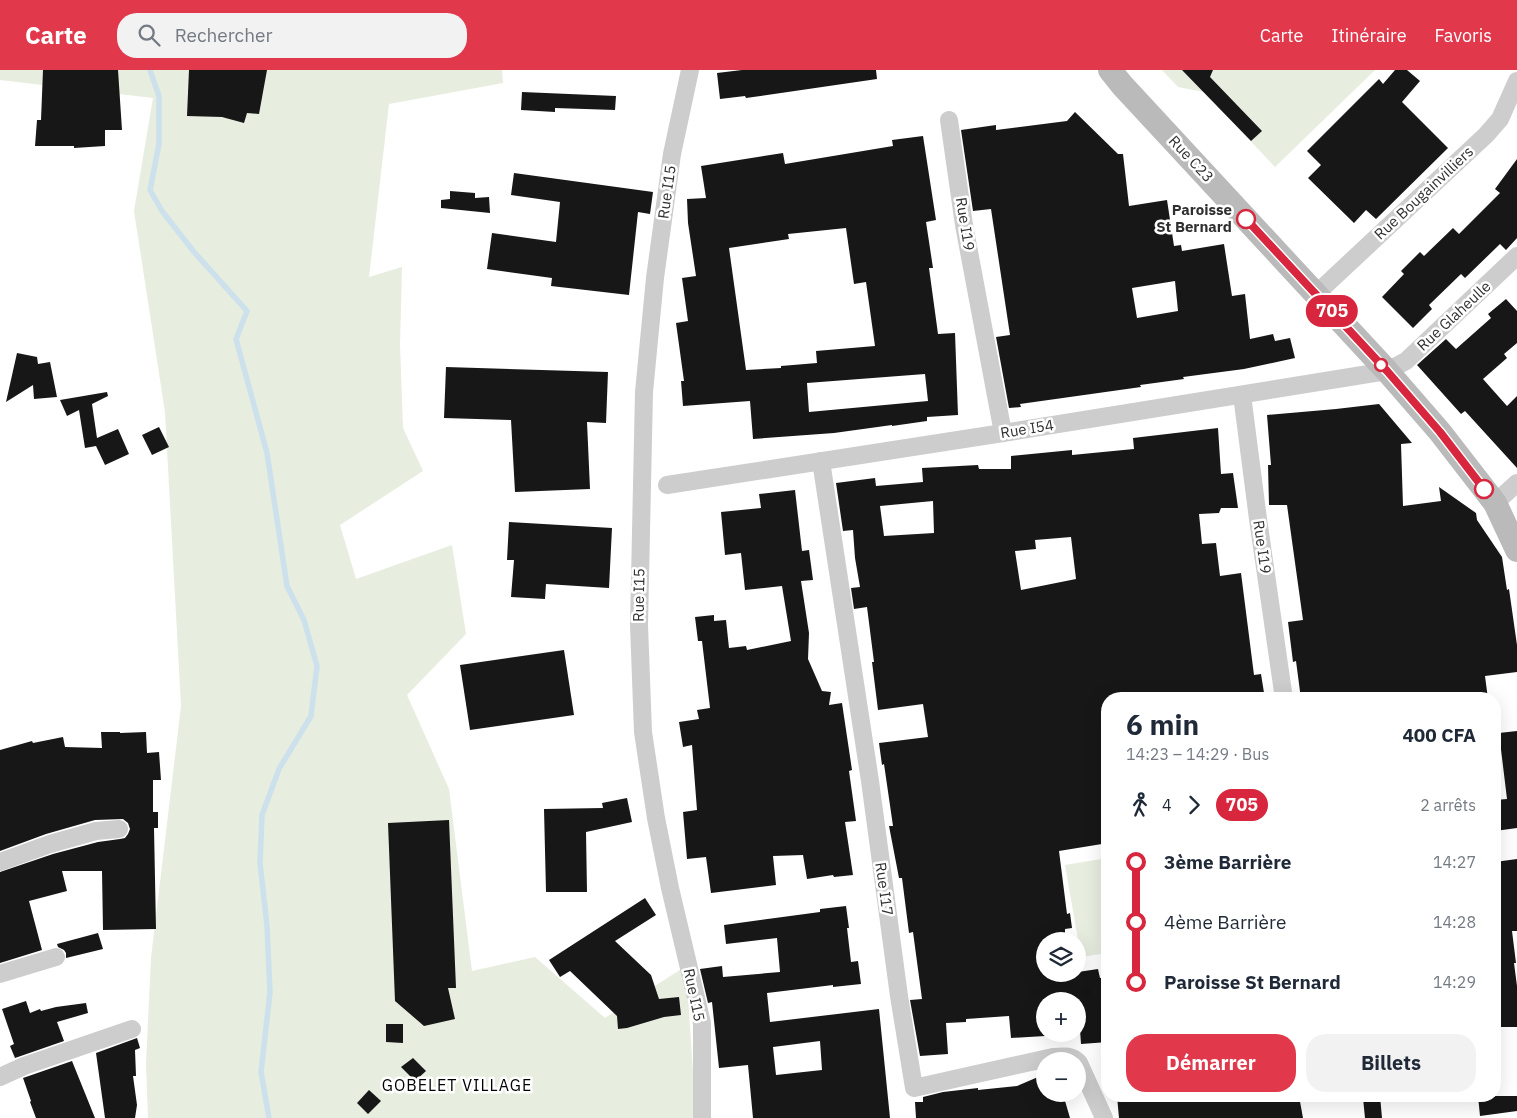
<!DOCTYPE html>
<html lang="fr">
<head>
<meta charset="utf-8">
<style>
  body { margin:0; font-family:"IBM Plex Sans",sans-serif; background:#f2f2f3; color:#1f2937; height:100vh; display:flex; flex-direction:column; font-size:19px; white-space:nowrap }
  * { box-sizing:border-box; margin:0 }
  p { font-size:16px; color:#747a83 }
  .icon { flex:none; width:28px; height:28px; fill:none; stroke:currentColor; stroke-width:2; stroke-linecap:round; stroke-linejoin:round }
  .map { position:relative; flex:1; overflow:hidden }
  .details { position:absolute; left:1101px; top:622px; width:400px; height:410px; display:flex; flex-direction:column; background:#fff; border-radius:20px; box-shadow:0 5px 20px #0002 }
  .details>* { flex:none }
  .badge { padding:0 10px; border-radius:16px; font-size:18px; line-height:32px }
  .controls { position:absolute; left:1036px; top:862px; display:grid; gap:10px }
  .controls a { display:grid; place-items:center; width:50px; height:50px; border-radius:50%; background:#fff; box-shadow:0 5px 20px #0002; font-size:25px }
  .map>.badge { position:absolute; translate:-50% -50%; box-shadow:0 0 0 2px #fff }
  .legs { display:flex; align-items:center; gap:8px; height:55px; padding:0 25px; font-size:16px }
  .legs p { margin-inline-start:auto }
  .head { display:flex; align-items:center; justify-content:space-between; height:85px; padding:0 25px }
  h1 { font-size:28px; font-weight:700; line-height:38px }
  .primary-button { display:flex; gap:10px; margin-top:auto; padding:10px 25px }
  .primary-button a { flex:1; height:58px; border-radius:20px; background:#e1384c; color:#fff; font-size:20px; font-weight:700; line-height:58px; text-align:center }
  .primary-button a+a { background:#f2f2f3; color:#1f2937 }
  ul { padding:0 25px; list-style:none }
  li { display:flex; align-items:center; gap:18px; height:60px; font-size:19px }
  li i { display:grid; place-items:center; width:8px; height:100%; margin:0 6px; background:currentColor }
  li i::after { content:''; width:12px; height:12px; margin:-6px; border:4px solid; border-radius:50%; background:#fff }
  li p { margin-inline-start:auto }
  li:first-child i { background:linear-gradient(#0000 50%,currentColor 0) }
  li:last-child i { background:linear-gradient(currentColor 50%,#0000 0) }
  header { display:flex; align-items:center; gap:30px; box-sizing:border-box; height:70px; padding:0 25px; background:#e1384c; color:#fff }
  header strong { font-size:24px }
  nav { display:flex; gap:28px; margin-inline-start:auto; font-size:18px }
  .search { width:350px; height:45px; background:#f2f2f3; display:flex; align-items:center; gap:12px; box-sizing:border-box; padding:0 18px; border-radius:20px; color:#747a83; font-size:19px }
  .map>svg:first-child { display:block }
  .green { fill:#e7eddf }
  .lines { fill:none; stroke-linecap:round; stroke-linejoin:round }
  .stream { stroke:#cce1ec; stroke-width:5.5 }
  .building { fill:#171717; fill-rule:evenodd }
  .street { stroke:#cdcdcd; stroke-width:18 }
  .secondary { stroke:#bababa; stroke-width:24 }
  .line-1-casing { stroke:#fff; stroke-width:11 }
  .line-1 { stroke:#d7263d; stroke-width:8 }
  .stop-1-dot { fill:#fff; stroke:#d7263d; stroke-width:2.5 }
  .labels { text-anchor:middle; stroke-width:5; stroke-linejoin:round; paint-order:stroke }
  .street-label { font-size:15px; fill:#303030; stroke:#fff }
  .stop-label { font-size:15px; font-weight:bold; fill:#303030; stroke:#fff; text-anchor:end }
  .neighbourhood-label { font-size:16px; letter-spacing:1px; fill:#000; stroke:#fff }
</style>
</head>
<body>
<header>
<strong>Carte</strong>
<div class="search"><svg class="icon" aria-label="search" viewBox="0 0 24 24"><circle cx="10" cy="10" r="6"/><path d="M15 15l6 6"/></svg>Rechercher</div>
<nav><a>Carte</a><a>Itinéraire</a><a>Favoris</a></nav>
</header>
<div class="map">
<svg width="1517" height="1048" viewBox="0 0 1517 1048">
  <rect width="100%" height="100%" fill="#fff"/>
  <g class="green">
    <path d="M0,0h502l1,13 -114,21 -20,173 33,-10 -2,78 3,83 20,43 -83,54 16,54 96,-34 14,89 -59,61 42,94 23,182 63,-14 70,61 81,-52 10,152h-548l-2,-54 5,-106 30,-252 -16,-294 -31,-201 19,-113 -153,-18z"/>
    <path d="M1162,0h213l-100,97 -71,-75 -26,-5z"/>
    <path d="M1107,788v95l-26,4 -16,-92z"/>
  </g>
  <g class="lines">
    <path class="stream" d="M150,0l9,26v48l-9,46 12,21 32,41 53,59 -11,28 31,114 20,133 17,34 13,46 -6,50 -32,53 -17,46 -2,48 7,63 3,66 -9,80 8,46"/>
  </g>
  <g class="building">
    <path d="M43,0h75l4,60h-17v16l-31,2v-2h-39l2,-26h4z"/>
    <path d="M189,0h78l-8,44 -12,-1 -3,10 -22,-6 -35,-1z"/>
    <path d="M742,0h134l1,9 -131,19 -1,-2 -25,3 -3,-26z"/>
    <path d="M1182,0h31l-3,7 52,54 -11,10z"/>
    <path d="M1395,0h12l13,11 -18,21 46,46 -72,71 -10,-9 -12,13 -46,-45 13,-13 -14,-14 72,-72 4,5z"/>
    <path d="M522,22l94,4 -1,14 -60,-2v4l-34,-2z"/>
    <path d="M1075,42l43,42h5l6,52 38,-6 7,46 7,-1 1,6 42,-7 8,52 13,-2 5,45 23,-5 2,7 15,-3 5,20 -51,11 -61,8 1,2 -44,6 1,2 -121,17 1,3 -12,1 -13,-71 14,-2 -19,-126 -18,2 -12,-81 35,-5v5l71,-9zM1175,211l3,30 -41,7 -5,-30z"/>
    <path d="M923,66l13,84 -10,2 7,46h-4l9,66 17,-1 3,82 -31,2v4l-35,5v-1l-58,8 -81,6 -3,-38 -67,5 -2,-25h3l-8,-58 12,-2 -6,-43 14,-2 -8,-53 -1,-24 19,-1 -5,-32 82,-13 2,11 108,-18 -1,-6zM846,158l8,56 12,-2 9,64 -59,5 1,12 -36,3v2l-35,2 -17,-122 60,-9 -1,-5zM925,304l3,27 -119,11 -2,-29z"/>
    <path d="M1517,89v79l-11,12 -6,-6 -35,34 -4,-4 -32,31 3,4 -19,19 -31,-31 22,-23 -3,-3 19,-19 4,4 29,-28 6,6 41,-41 -5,-4z"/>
    <path d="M514,103l139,19 -3,22 -12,-2 -9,83 -78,-9 1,-8 -65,-9 5,-36 64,9 4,-40 -49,-7z"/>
    <path d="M450,121l25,2v5l14,-1 1,16 -49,-5v-8l9,-1z"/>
    <path d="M1506,229l11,12v32l-13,11 3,4 -24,21 24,27 10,-10v72l-52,-57 -4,3 -44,-49 29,-26 10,10 35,-31 -3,-4z"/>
    <path d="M17,283l20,4 1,7 12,-2 7,35 -23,2 -1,-14 -27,17z"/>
    <path d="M446,297l162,5 -2,51 -19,-1 3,67 -75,3 -4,-72 -67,-2z"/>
    <path d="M107,322l1,4 -16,8 5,34 21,-9 11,25 -24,11 -9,-19 -11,2 -6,-38 -12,6 -7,-16z"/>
    <path d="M1379,334l33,39 -11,1 2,62 38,-5 -2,-14 37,26 1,7 25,37 5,33 2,-1 8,56v27l-32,4 3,23h-91l-1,-6 -49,6h-46l-5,-38 -3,1 -5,-40 15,-2 -16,-115h-18l-1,-40h3l-4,-50 69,-6z"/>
    <path d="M159,357l10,20 -17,8 -10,-20z"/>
    <path d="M1218,358l3,46 12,-1 5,35h-17l-2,5 -20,1 3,30 14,-1 4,33 21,-3 13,102 7,-1 4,25h-157v144l-49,8 8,63 3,-1 2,15 -7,1v12h-20v33h33v-2l20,-3 2,9 8,-1v65l-27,2 -3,-43h-33v35l-34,2 -2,-22 -43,3v3l-20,1 2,31 -28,2 -10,-56 12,-1 -9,-67 -4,1 -7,-55h-3l-10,-52h4l-9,-62 -2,1 -3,-22 49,-6 -5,-33 -45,6 -6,-48h2l-7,-55 -13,2 -3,-21 9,-1 -5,-29 -2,-28 -10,1 -7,-48 39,-5 1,8 47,-4 -1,-14 56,-3 1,4h32v-13l61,-6v5l62,-6 -1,-11zM933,431l1,32 -50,3 -4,-30zM1071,467l5,42 -55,11 -6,-39 21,-2 -1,-9z"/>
    <path d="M795,420l7,61 7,-1 4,30 -12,1 8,52 -1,26 14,32 9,1 -2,13 13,-2 10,67 -3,1 7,50 -11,1 8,53 -19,2 -1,-2 -26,4 -4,-24 -30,1 3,29 -65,8 -5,-36 -19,2 -4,-47 14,-2 -5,-65 -9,2 -4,-25 20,-3 -2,-9 13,-2 -8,-67h-4l-3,-24 19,-2v6l12,-1 3,28 17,-2 1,4 44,-9 -9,-55 -37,4 -4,-37 -16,2 -4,-43 40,-4 -2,-14z"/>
    <path d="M509,452l103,6 -3,60 -63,-4 -1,15 -34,-2 3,-37h-7z"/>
    <path d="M564,580l10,65 -104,15 -10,-65z"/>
    <path d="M1517,661v97l-22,3v-31l12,-1 -8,-66z"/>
    <path d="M101,662h19v1l26,-1 1,21 12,-1 2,28h-8v32h5v16h-4l2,101 -53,1 -1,-59h-40l5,20 -38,10 13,49 -42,13v-91l53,-18 45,-12 22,-3 5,-1 3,-4 2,-5 -2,-6 -5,-4 -28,1 -49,14 -46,17v-101l32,-9 1,2 30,-6 2,10 37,1z"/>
    <path d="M627,728l5,24 -46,10 1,60h-41l-2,-83 59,-1 -1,-5z"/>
    <path d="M449,750l7,168h-8l7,31 -31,7 -29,-25 -7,-178z"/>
    <path d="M1517,789v72h-5l4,32h-2l3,23v41h-21l-1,-27v-138z"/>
    <path d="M645,828l11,17 -41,26 36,34 8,24 20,-2 2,18 -17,2 -37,11 -9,1 -1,-13 -47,-45 -10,6 -11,-17z"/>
    <path d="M846,836l3,22h-2l4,34 7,-1 3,23 -28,3v-2l-66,8 3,29 109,-13 11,109h-137l-5,-53 -29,3 -7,-66 -4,1 -8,-34 22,-3 1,11 57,-5 -3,-34 -51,6 -2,-19 96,-13v-3zM820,971l2,29 -46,5 -3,-28z"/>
    <path d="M98,863l5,16 -37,9v-5l-2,-3 -6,-3 -1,-3z"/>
    <path d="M26,931l4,12 10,-4 1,2 15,-4 30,-4 2,10 -31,9 7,19 -49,17 -5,-12 4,-2 -12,-35z"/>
    <path d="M386,954h17v19l-17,-1z"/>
    <path d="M137,968l3,10 -5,2 1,26h-3l4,29 -2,13h-30l-9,-65z"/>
    <path d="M413,988l13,13 -11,10 -14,-14z"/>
    <path d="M72,991l23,57h-59l-6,-16 1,-1 -8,-23z"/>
    <path d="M1045,1004v20h18l7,24h-154l-1,-16h8v-5l20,-5 35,-4v2l39,-4z"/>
    <path d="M369,1020l12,11 -13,13 -11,-11z"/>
    <path d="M1117,1026h182l4,22h-184z"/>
    <path d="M1380,1026l2,22h-17l-2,-20z"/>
    <path d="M1478,1026h39v15l-37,5z"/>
  </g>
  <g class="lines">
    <g class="street">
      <path d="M690,0l-18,84 -17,124 -11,114 -5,233 4,107 13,86 14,70 32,135v95"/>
      <path d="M949,50l15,105 39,208"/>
      <path d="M1316,224l170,-159 14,-16 17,-38"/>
      <path d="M1242,325l16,124 26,180"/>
      <path d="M821,391l49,320 29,215 15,92 139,-31c11,-1 19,-2 26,6l25,55"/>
      <path d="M667,415l336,-52 384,-62 19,-10 111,-105"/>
      <path d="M1495,433l22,-20"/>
      <path d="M0,792l50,-18 46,-13 23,-2"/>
      <path d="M0,904l56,-17"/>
      <path d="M0,1007l24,-11 108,-37"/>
    </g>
    <path class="secondary" d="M1110,0l12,15 265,286 53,61 55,71 22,47"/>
  </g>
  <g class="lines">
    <g class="line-1-casing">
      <path id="line-1" d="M1246,149l141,152 53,61 44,57"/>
    </g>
    <use href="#line-1" class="line-1"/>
  </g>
  <g class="stop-1-dot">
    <circle cx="1246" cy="149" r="9"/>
    <circle cx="1381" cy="295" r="6"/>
    <circle cx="1484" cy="419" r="9"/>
  </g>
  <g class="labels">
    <g class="street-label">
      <text transform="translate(1191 89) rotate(47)" y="5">Rue C23</text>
      <text transform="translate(667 122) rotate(-82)" y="5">Rue I15</text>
      <text transform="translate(1424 123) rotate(-43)" y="5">Rue Bougainvilliers</text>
      <text transform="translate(965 154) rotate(81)" y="5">Rue I19</text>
      <text transform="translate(1454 246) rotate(-43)" y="5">Rue Glaheulle</text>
      <text transform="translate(1027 359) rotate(-9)" y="5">Rue I54</text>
      <text transform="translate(1262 477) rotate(82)" y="5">Rue I19</text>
      <text transform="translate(639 525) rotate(-89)" y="5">Rue I15</text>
      <text transform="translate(884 819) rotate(82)" y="5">Rue I17</text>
      <text transform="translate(694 925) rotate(78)" y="5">Rue I15</text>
    </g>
    <g class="stop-label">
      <text x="1232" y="145">Paroisse<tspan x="1232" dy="17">St Bernard</tspan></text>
    </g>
    <g class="neighbourhood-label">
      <text x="457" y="1021">GOBELET VILLAGE</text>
    </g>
  </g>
</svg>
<div class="controls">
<a><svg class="icon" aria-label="layers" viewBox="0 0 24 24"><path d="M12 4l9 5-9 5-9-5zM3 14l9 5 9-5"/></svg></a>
<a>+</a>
<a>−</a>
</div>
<b class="badge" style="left:1332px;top:241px;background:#d7263d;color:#fff">705</b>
<section class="details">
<div class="head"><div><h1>6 min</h1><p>14:23 – 14:29 · Bus</p></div><b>400 CFA</b></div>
<div class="legs"><svg class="icon" aria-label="walk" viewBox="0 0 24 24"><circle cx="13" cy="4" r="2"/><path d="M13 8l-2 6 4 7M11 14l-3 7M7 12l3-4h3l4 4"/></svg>4<svg class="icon" aria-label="forward" viewBox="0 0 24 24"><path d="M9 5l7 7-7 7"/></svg><b class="badge" style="background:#d7263d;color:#fff">705</b><p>2 arrêts</p></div>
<ul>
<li><i style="color:#d7263d"></i><b>3ème Barrière</b><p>14:27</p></li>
<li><i style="color:#d7263d"></i><span>4ème Barrière</span><p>14:28</p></li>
<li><i style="color:#d7263d"></i><b>Paroisse St Bernard</b><p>14:29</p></li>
</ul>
<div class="primary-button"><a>Démarrer</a><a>Billets</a></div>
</section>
</div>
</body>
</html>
